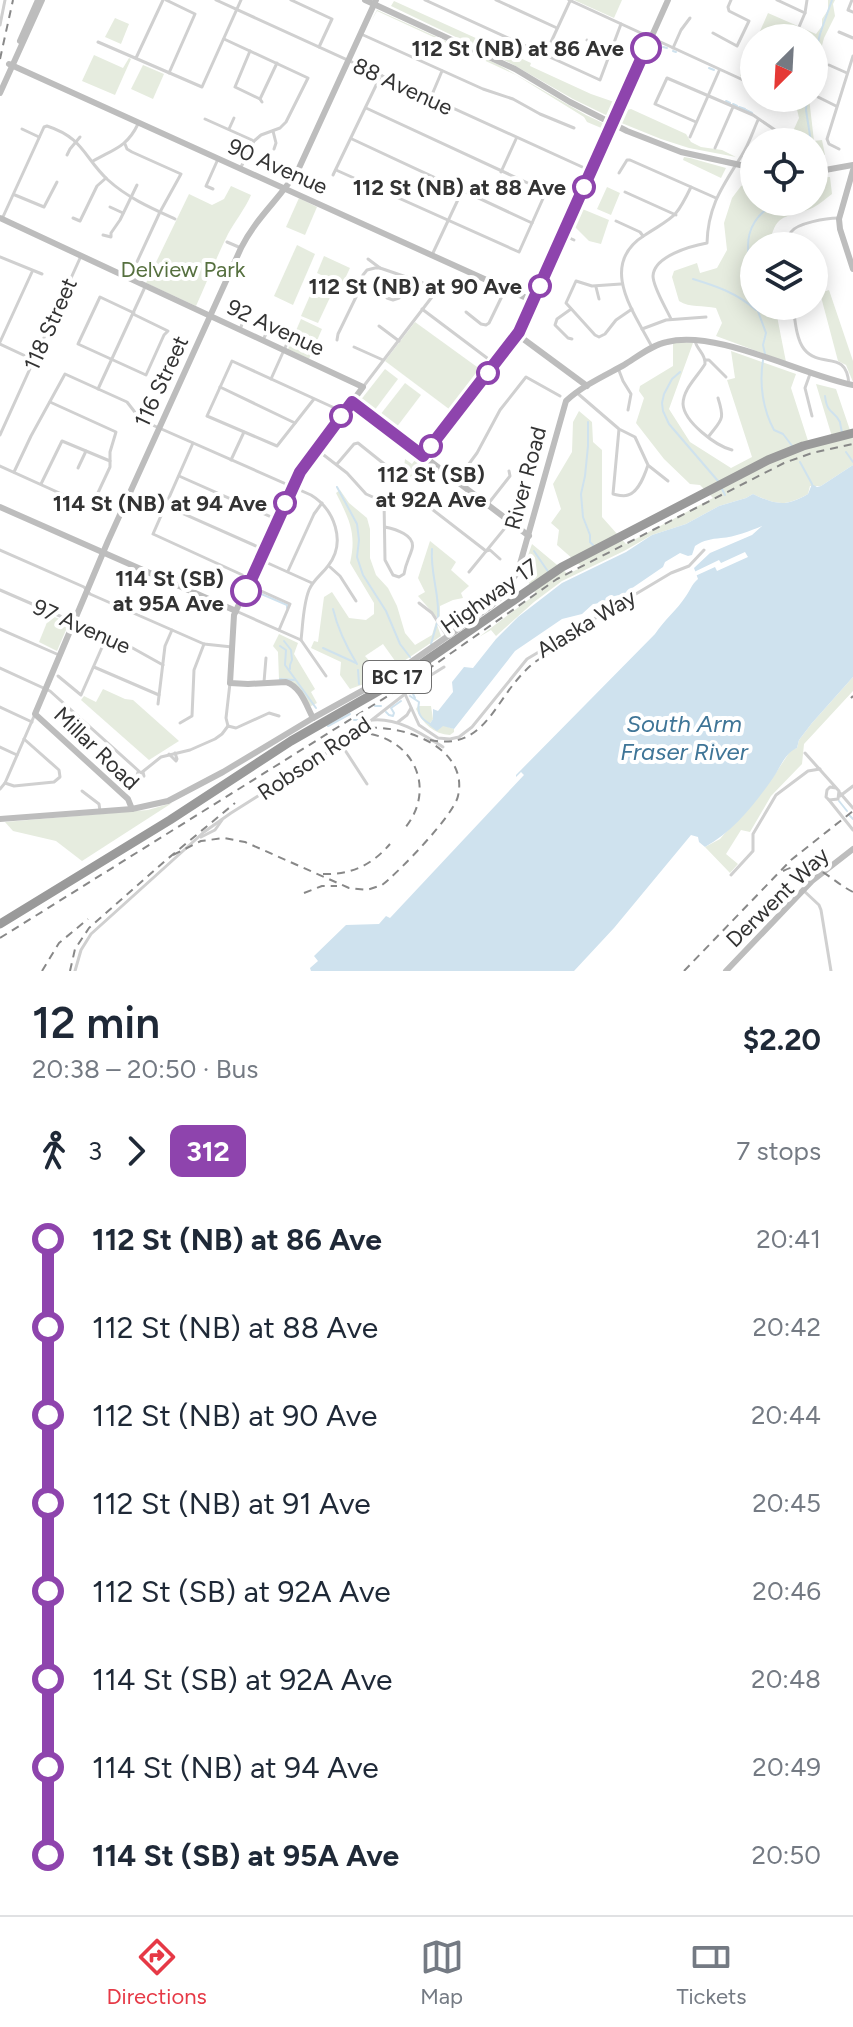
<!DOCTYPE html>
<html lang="en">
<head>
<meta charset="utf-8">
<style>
  body { margin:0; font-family:Figtree,sans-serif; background:#f6f6f7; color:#1f2937; height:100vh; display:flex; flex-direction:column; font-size:30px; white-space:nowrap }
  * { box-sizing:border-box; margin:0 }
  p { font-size:26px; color:#747a83 }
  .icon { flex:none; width:44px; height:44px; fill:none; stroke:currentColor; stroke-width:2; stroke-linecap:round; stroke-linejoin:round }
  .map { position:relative; height:971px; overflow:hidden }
  .sheet { display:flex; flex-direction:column; background:#fff; flex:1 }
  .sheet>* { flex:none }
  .badge { padding:0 16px; border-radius:12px; font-size:28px; line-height:52px }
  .needle { width:52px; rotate:204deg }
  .fabs { position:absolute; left:740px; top:24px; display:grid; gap:16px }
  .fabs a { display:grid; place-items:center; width:88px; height:88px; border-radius:50%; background:#fff; box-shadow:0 4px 20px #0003; font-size:40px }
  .map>.badge { position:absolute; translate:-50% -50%; box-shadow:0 0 0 4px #fff }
  .legs { display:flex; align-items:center; gap:12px; height:88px; padding:0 32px; font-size:26px }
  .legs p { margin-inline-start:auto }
  .head { display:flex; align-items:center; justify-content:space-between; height:136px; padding:0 32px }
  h1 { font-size:44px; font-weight:600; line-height:60px }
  ul { padding:0 32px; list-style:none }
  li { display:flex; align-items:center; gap:28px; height:88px; font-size:30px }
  li i { display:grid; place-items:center; width:12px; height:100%; margin:0 10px; background:currentColor }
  li i::after { content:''; width:20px; height:20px; margin:-10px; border:6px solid; border-radius:50%; background:#fff }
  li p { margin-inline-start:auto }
  li:first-child i { background:linear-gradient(#0000 50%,currentColor 0) }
  li:last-child i { background:linear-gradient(currentColor 50%,#0000 0) }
  .tab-bar { display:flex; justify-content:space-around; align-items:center; height:112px; border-top:2px solid #e0e1e3; background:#fff; font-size:22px; color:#747a83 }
  .tab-bar a { display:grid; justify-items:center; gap:4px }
  .tab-bar .active { color:#e63946 }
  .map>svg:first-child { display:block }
  .green { fill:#e6ecdf }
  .water { fill:#cfe2ee }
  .pier { fill:#fff }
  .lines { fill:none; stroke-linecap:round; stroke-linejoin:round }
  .stream { stroke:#cfe2ee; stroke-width:2 }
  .street { stroke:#d0d0d0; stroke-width:3 }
  .secondary { stroke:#bdbdbd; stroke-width:6 }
  .highway { stroke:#9a9a9a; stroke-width:9 }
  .rail { stroke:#888; stroke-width:2; stroke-dasharray:8 6; stroke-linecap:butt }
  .line-1-casing { stroke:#fff; stroke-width:18 }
  .line-1 { stroke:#8e44ad; stroke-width:12 }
  .stop-1-dot { fill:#fff; stroke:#8e44ad; stroke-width:4 }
  .labels { text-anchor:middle; stroke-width:8; stroke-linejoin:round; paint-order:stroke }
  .shield { fill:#fff; stroke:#707070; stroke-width:2 }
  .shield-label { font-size:20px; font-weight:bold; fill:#333 }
  .stop-label { font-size:22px; font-weight:bold; fill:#333; stroke:#fff; text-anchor:end }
  .street-label { font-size:22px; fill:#333; stroke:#fff }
  .park-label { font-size:22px; fill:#56703f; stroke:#fff }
  .water-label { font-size:24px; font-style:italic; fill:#3f7597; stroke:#fff }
</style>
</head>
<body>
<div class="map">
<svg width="853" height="971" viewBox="0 0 853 971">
  <rect width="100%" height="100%" fill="#fff"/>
  <g class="green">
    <path d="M574,0h48l-8,18z"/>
    <path d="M828,0h7l-2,4 2,12 -11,22 -10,38v-38h-57l11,-25 48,21 6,-8v-7l6,-9z"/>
    <path d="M394,1l137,62 -1,3 61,28 26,9 1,1 -5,11 -3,2 -37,-18 -61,-35 -121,-58z"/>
    <path d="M377,10l122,55 87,50 21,10 -1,5 -19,-8 -3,-5 -68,-42 -139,-64 -7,12z"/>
    <path d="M115,18l14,6 -8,20 -16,-7z"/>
    <path d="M754,44v38l-14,-6z"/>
    <path d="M94,55l29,13 6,-10 2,1 -16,36 -33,-14z"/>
    <path d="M143,65l21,9 -11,25 -22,-10z"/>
    <path d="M789,98h20l5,43 8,-1 3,15h-11v-13h-17l-3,-13 5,-11 -4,-17z"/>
    <path d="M631,109l55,25 5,8 10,5 21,3 14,7 -47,-9 -28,-9 -42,-17 -1,-3 3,-8 5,2 1,-3z"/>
    <path d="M684,157l6,1 36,10 -5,10 -38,-18z"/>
    <path d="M748,175l6,1v26h60v-24l16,-1 2,17c-7,5 -14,12 -22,15 -28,10 -34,4 -41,37h-15v60h21l11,56 -70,-26 6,-13 -6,-15c-13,-3 -26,0 -37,-7l-7,-24 2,-6 23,-8 3,10 17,-5 10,-18 -3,-27 8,-25 9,-12 7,-3z"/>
    <path d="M231,186l20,9c-6,14 -16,26 -23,39 -12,24 -21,48 -32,72l-50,-23 43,-89 23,11 12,-6z"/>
    <path d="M607,187l13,6 -9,22 -14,-6z"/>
    <path d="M299,198l18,9 -12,28 -19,-8z"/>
    <path d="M580,208l29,12 -8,24 -12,-3 -16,-16z"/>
    <path d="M297,245l18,9 -22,51 -19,-9z"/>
    <path d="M324,256l26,12 -8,17 -25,-12z"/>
    <path d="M315,284l18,7 -15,32 -17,-7z"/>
    <path d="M829,290l24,71v21l-7,-17 -8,-4 -18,-68z"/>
    <path d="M301,319l21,10 -13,30 -21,-10z"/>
    <path d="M415,322l69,50 -31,40 -68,-51z"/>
    <path d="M683,342l10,1 -24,66 21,33 41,26 21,-11 -25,-77 8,-2 -4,-27 65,23 -5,14 19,59 23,-7 -17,-56 20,5 17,50v26l-32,21h-11l-2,8c-23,13 -32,11 -55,0l-7,4 -27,8 -33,18 -34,11 -28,16 -62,30 -28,21 -38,34 -5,-6 -12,7 57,-43 -10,-15 7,-12 -7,-6 6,-17 36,30 14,-7 -25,-22 2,-15 -8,-7 10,-14 -8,-25 19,-32 1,-30 6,-11 13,11 1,20 9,8v67l24,27 87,-46 -13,-13 -10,-1 -26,-25 -28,-36 8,-25 -5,-7 1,-5 33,-20v-23z"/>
    <path d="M385,369l13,10 -24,32 -14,-10z"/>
    <path d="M405,383l16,12 -25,33 -16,-13z"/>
    <path d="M417,457l5,4 -11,13 6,5 -1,3 -2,-2 -15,1 4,-5 2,-17 7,5z"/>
    <path d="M340,490l9,13 18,15 3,11v29l6,17 12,13 9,18 8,27 10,12 17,-10 4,-13 5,14 -43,29 -15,-21 -18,12 16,18 -17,10 -14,5 -10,-14 1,-13 -30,-14 3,-7 4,1 6,-45 8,-5 17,26 17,2 8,-6v-11l-24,-40c7,-30 -1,-44 -14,-70z"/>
    <path d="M430,541l26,21 -5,8 18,16 -8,7 2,5 -10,2 -13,6v12l13,5 -10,6 -4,-9 -21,-24 7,-4 -7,-14z"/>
    <path d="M50,615l19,8 -12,28 -18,-9z"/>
    <path d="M279,634l19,9 -4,11 21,35 -4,3 6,11 -8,4 -11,-19 -19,-8 -1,-28 -5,-6z"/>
    <path d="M853,677v14l-49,53 -2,20 -31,32 -21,36 -9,-2 -15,24 12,10 -8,9 -25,-26 15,-8 53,-62 18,-27 6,-2 2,-8 13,-17z"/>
    <path d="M103,689l22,10 8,1 46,41 -30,19 -68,-60 3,-4 12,6z"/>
    <path d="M418,706h13l2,13 -4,6h14l11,4v3l-4,3c-16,-1 -27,-11 -34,-26z"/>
    <path d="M172,803l-90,58 -26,-20 -43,-10 -8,-9 143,-12z"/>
  </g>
  <path class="water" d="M853,465v212l-41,46 -13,17 -2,8c-12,5 -17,20 -24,30 -19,27 -39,53 -68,69l-6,-5 -1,-5 -7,-2 -77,93 -40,43h-263l-1,-3 8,-7 -4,-5 32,-31 33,-1 7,-8 4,2 134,-143 -3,-3 -5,5v-2l139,-141c9,-14 22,-24 31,-38 5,-7 5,-11 12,-17l-4,-11 16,-15 42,-18 10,-9c-12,5 -27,11 -41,12 -10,1 -17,2 -26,8l-3,9 -4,1 -8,-3 -15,9 -2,5 -41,28c-13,0 -15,8 -29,9l-11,10 -20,5 -47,32 -61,78 -11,-3 -6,5 -8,-6 4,-6v-10l5,2 15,-19 -1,-10 12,-15 9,1 23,-29 22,-22 44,-34 64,-31 26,-17 34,-11 33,-18 27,-8 7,-4c23,11 33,13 55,0l4,-10 5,3 4,-1z"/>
  <path class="pier" d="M745,552l3,5 -31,14 -2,-4 -22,10 -1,-4 27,-13 2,3z"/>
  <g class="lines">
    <g class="stream">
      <path d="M663,47l4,1"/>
      <path d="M673,51l3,1"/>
      <path d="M814,59l6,-25 12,-34"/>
      <path d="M709,68l5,2"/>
      <path d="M786,98l3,1"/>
      <path d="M807,98l-1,12 5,32"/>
      <path d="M726,101l4,2"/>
      <path d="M733,104l4,2"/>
      <path d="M739,107l6,2"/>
      <path d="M746,110l6,3"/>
      <path d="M814,185l1,-1"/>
      <path d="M754,278c-11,-33 -9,-58 23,-76"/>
      <path d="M693,279c23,7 44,14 63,31"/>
      <path d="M756,306l10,27 -3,12 2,9"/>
      <path d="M763,360c-4,24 0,50 11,70l9,4 10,13"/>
      <path d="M680,372l-8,7 -8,15 -2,9 1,8 6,13 49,57"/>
      <path d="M825,396c2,18 9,14 15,26 0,1 2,10 2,11"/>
      <path d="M588,422v24l-3,30 -4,18 2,23 7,18v7l3,3"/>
      <path d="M846,452l7,10"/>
      <path d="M800,462l12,22"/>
      <path d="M337,487l20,37 2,16 -2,17 6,18 23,36 14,33 10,13"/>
      <path d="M721,487l4,8"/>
      <path d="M432,549c-2,24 8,46 6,70"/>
      <path d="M534,551l15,22"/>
      <path d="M254,591l33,14v3"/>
      <path d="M333,609c5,21 13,37 24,55"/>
      <path d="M284,641l7,9 1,10 -2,5v4"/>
      <path d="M431,644l6,-21"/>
      <path d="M280,646l6,4 -1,15 31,43"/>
      <path d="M323,648l33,15"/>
      <path d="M358,670l1,14"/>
      <path d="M280,679l14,1"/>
      <path d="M414,688l-1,6 2,4"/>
      <path d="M410,696l9,6c-2,11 1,16 11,22"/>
      <path d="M375,706h6"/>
      <path d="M386,712l3,3 4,1 1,-3 -3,-5 10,-7"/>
      <path d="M354,720h5l6,-4"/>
      <path d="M328,726l22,-12"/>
      <path d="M839,801l8,10"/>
      <path d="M849,815l4,4"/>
    </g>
    <g class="street">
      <path d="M166,0l29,14 -26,59"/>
      <path d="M216,0l375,171"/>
      <path d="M291,0l41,19 -13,28"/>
      <path d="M425,0l175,80 21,-56"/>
      <path d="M496,0l61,28"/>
      <path d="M569,0l185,85"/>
      <path d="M777,0l28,13"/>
      <path d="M852,0l-4,10 5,2"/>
      <path d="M0,25l5,-25"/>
      <path d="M799,27l6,-14 2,-13"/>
      <path d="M839,32l14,6"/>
      <path d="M713,33l24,13 12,-25 -20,-10 -1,-4 3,-7"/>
      <path d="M361,34l122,55 30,10 27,15 34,14"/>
      <path d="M224,39l84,39 -22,44 -6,6 -19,7 -7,6 -14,28"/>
      <path d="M587,40l24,11"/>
      <path d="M98,42l104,45 39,-87"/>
      <path d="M673,48l8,-18 9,-12"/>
      <path d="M250,51l-15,36 25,12"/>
      <path d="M545,55l25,-54"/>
      <path d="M136,58l27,-58"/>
      <path d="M829,65l18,8"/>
      <path d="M431,97l11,-26"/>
      <path d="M818,97l18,9"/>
      <path d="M782,98l10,5"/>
      <path d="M262,102l-2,-3 17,-36"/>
      <path d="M205,119l47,21"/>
      <path d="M696,122l-41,-18 12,-26 86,37 25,17 2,10"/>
      <path d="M22,129l17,8"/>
      <path d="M229,129l5,-11"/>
      <path d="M273,131l3,12 -2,6"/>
      <path d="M690,137l29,-66"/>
      <path d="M352,139l180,84"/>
      <path d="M125,144l2,5 5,3 49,22 -21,38 -30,65"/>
      <path d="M715,148l18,-41"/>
      <path d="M839,149l-10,-5 -2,-5 26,-83"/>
      <path d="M67,155l3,-6 10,-12"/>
      <path d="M93,161c21,-12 34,-14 45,-37"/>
      <path d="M336,170l183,82 1,-2 25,-56v-3l-179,-83"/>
      <path d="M501,172l15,-33"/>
      <path d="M619,173l8,-13h3l86,38"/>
      <path d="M333,175l48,-100"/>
      <path d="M213,189l-7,-3 12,-27"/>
      <path d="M625,192l51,23"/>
      <path d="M15,195l29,12 13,-25"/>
      <path d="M110,207l13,6"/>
      <path d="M73,218l7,3 17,-35 9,-8"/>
      <path d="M2,219l42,-92 3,-1c37,12 37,32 61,54 20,18 43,28 67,39"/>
      <path d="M616,221l24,11 3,4"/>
      <path d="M103,235l8,2v-4l9,-13 17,-35"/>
      <path d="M563,235l11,5"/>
      <path d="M227,242l14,6"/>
      <path d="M789,246c0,-6 -1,-8 2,-14 6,-9 36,-14 47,-14"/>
      <path d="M432,255l30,-64"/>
      <path d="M0,257l42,17"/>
      <path d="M368,259l12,9"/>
      <path d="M621,284l-29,2 -16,-5 -10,22 29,32 4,2 6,-3 11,-14 16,-11"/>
      <path d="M596,287l3,12"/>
      <path d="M387,298l6,2 6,-2 11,-20"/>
      <path d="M793,306c2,13 3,33 11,43 17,21 42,-1 45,35"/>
      <path d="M422,309l73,55"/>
      <path d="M571,309l-14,10 -2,6 13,13 4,1"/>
      <path d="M466,312l15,12 5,1 3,-2 16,-33"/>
      <path d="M133,314l35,17 -4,4 -18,40 -68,-31 22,-47 34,16"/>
      <path d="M671,319c-5,-11 -18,-32 -18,-43 1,-20 38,-30 54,-33 1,-38 16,-57 35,-88 7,-11 11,-24 16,-35"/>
      <path d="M379,326l20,15"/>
      <path d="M642,329l24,-9 40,-3"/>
      <path d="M240,330l6,-18"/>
      <path d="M264,338l6,-13 -4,-4"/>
      <path d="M337,340l1,-6 18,-37 7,-22 4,-5 8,-2h5l41,14 14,7v4l-72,94"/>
      <path d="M695,341c2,9 11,13 10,23 -7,12 -22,25 -22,40 1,18 33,42 49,46"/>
      <path d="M0,342l32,-70"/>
      <path d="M0,344l34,16"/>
      <path d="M651,345c-18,-34 -53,-81 -6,-110 29,-19 30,-15 46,-48"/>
      <path d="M354,347l29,13"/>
      <path d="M705,360h4l17,17"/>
      <path d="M618,368l5,13 8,13 -3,16"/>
      <path d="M810,374l-5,14 7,28"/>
      <path d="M271,379l22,-49"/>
      <path d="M220,387l75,36"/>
      <path d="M98,389l47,-102"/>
      <path d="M576,392l43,37 16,8 13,28c-3,9 -9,27 -20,30 -5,2 -10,0 -15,-1l6,-65"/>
      <path d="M314,399l-37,47 -70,-30 25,-55 107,49 5,3"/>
      <path d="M50,402l66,30 -6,20v15l-14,30"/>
      <path d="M0,435l81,-179"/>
      <path d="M709,436c13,-17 16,-16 9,-38"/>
      <path d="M193,443l-40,91 96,44"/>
      <path d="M316,449l31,24 19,21 9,4 29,-3 11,1 71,55 4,-1 10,9"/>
      <path d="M231,460l13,-28"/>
      <path d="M337,464l17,-20 4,-1 30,24"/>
      <path d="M0,466l66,30"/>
      <path d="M649,466l19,15"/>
      <path d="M78,468l8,-17"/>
      <path d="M14,472l17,-36 34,-62 62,28 14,18 170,75c23,14 36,47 17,71 -6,8 -15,14 -19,24 -6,15 -6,34 -8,50"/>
      <path d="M179,476l99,44"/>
      <path d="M457,480l20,-27 23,-43 26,-33 34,19"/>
      <path d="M41,484l21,-43 48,20"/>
      <path d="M384,500l1,60 8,15 6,2 5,-3c2,-12 5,-15 8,-25 4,-14 -17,-20 -27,-22"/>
      <path d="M488,504l22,-28 -1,-5"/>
      <path d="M166,506l99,44"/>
      <path d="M0,550l84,37 6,7 114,50 28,3"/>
      <path d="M261,560l51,23"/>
      <path d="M330,567l10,9 16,25"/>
      <path d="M288,571l26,-57 8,-11"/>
      <path d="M469,572l41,-50"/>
      <path d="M250,586l40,18 -11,26"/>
      <path d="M0,590l129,56 34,19"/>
      <path d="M419,603l13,10 15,23"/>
      <path d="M236,611l65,29 25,36"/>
      <path d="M0,629l59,26"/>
      <path d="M94,667l65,28"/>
      <path d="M0,668l50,23 91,82 20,-16 29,-7 25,-11 7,-5 6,-8 8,2 33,-15 10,3"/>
      <path d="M58,676l23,19 26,-59"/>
      <path d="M264,682l2,-24"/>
      <path d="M405,694l14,31 19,13 12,1 9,-2 13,-10 55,-68 144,-86 18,-7 15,-16"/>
      <path d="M158,704l7,-58 7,-16"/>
      <path d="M0,707l32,15"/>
      <path d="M373,720c26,-2 49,14 70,27"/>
      <path d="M398,722l9,-7 4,-7"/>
      <path d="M180,723l12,-7 2,-46 10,-26"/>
      <path d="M228,726l-2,-8 4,-35"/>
      <path d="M341,744l26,40"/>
      <path d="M0,747l17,8"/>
      <path d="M805,753l34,38 -1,8 -9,1 -3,-3 1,-7 3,-3 6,1"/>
      <path d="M169,754l7,7 1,-2 -2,-6"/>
      <path d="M138,772l-1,4 5,2 2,-2 -1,-4"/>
      <path d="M5,783l9,3 40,-4 6,-5 -1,-7 -35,-31"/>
      <path d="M0,789l5,-6 30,-69"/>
      <path d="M82,791l17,13 1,7"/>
      <path d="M840,793l13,15"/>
      <path d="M840,796l13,-10"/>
      <path d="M829,800l24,30"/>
      <path d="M201,837l14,-7 7,-10"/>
      <path d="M731,875l22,-24v-17l23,-39 32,-24 12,-2"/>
      <path d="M803,890l16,15 2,5 10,61"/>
      <path d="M75,971l6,-21 10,-16 113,-102 27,-19 110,-69 64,-50 2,-4 37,-23"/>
    </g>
    <g class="secondary">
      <path d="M365,0l150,69 55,33 57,29 54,21 73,16"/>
      <path d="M20,41l18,-41"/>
      <path d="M9,64l524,237"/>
      <path d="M0,93l42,-93"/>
      <path d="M853,170l-14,49 1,10 13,40"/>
      <path d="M814,172l39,-7"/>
      <path d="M0,218l363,169 -63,85 -66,143 -4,68 18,1 38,-2c15,5 20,23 27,36"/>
      <path d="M518,335l69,51"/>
      <path d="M352,402l177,134"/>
      <path d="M423,456l95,-121 150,-335"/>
      <path d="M0,507l236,104"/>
      <path d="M132,809l-4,-10 -93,-85 73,-173 133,-293c16,-32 40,-50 58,-80l77,-168"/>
      <path d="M0,819l132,-10 36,-8 55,-29 90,-54 85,-47 93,-65 12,-11 15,-24 48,-170c16,-15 38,-25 58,-36 13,-8 28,-20 43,-23 49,-13 135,33 186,43"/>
      <path d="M726,971l86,-90 41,-32"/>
    </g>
    <path class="highway" d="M0,924l170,-104 121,-79 110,-63 161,-111 206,-107 35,-14 50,-13"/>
    <g class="rail">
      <path d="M0,59l13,-59"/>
      <path d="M851,698l2,-2"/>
      <path d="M371,734c47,10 64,59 33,95"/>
      <path d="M430,740c54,11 63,-37 95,-69 11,-12 28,-20 42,-29"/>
      <path d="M173,855l28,-14 23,-3 21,4 104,46 18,2 15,-5c17,-13 72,-70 76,-89 11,-48 -53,-71 -91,-68 -12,1 -24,7 -34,13"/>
      <path d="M783,871c32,-16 44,8 70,21"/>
      <path d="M323,874c28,1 49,-9 67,-30"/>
      <path d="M304,893l18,-7h15"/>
      <path d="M0,938l407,-254 150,-105 227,-116 28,-10 41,-9"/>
      <path d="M42,971l17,-28 29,-24"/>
      <path d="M70,971l5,-22 14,-21 76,-67 70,-58"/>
      <path d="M684,971l107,-111 62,-49"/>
    </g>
  </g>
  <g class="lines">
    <g class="line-1-casing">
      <path id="line-1" d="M246,591l54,-119 52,-70 71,54 96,-124 127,-284"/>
    </g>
    <use href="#line-1" class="line-1"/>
  </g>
  <g class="stop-1-dot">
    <circle cx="646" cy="48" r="14"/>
    <circle cx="584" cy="187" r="10"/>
    <circle cx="540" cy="286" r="10"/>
    <circle cx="488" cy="373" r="10"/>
    <circle cx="341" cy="416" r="10"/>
    <circle cx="431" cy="446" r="10"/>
    <circle cx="285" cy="503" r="10"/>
    <circle cx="246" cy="591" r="14"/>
  </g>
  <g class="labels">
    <rect class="shield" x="363" y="661" width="68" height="32" rx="6"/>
    <g class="shield-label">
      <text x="397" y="684">BC 17</text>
    </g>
    <g class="stop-label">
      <text x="624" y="56">112 St (NB) at 86 Ave</text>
      <text x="566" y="195">112 St (NB) at 88 Ave</text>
      <text x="522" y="294">112 St (NB) at 90 Ave</text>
      <text x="431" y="482" text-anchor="middle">112 St (SB)<tspan x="431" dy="25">at 92A Ave</tspan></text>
      <text x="267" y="511">114 St (NB) at 94 Ave</text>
      <text x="224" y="586">114 St (SB)<tspan x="224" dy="25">at 95A Ave</tspan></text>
    </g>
    <g class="street-label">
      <text transform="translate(403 86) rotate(25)" y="8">88 Avenue</text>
      <text transform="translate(278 166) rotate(24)" y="8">90 Avenue</text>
      <text transform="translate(50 324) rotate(-66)" y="8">118 Street</text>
      <text transform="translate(276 327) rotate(25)" y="8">92 Avenue</text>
      <text transform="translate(161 381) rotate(-65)" y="8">116 Street</text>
      <text transform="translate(525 478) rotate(-75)" y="8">River Road</text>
      <text transform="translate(489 596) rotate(-35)" y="8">Highway 17</text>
      <text transform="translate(586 623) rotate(-31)" y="8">Alaska Way</text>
      <text transform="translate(82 626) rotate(24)" y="8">97 Avenue</text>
      <text transform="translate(97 748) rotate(44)" y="8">Millar Road</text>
      <text transform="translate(314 758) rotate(-34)" y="8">Robson Road</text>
      <text transform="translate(777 897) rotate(-44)" y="8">Derwent Way</text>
    </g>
    <g class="park-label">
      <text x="183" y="277">Delview Park</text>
    </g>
    <g class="water-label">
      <text x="684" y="732">South Arm<tspan x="684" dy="28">Fraser River</tspan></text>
    </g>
  </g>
</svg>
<div class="fabs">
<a><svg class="needle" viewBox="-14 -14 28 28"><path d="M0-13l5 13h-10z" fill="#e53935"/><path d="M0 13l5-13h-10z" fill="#747a83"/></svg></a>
<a><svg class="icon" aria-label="locate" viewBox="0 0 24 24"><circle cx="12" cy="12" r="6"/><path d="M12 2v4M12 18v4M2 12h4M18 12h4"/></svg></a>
<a><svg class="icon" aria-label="layers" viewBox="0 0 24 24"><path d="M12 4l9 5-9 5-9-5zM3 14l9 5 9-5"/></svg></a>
</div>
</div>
<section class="sheet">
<div class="head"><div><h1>12 min</h1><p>20:38 – 20:50 · Bus</p></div><b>$2.20</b></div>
<div class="legs"><svg class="icon" aria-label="walk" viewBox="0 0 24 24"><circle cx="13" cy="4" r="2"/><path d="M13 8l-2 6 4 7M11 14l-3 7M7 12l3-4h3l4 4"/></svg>3<svg class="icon" aria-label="forward" viewBox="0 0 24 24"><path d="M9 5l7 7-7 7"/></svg><b class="badge" style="background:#8e44ad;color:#fff">312</b><p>7 stops</p></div>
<ul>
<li><i style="color:#8e44ad"></i><b>112 St (NB) at 86 Ave</b><p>20:41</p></li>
<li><i style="color:#8e44ad"></i><span>112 St (NB) at 88 Ave</span><p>20:42</p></li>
<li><i style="color:#8e44ad"></i><span>112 St (NB) at 90 Ave</span><p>20:44</p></li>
<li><i style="color:#8e44ad"></i><span>112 St (NB) at 91 Ave</span><p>20:45</p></li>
<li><i style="color:#8e44ad"></i><span>112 St (SB) at 92A Ave</span><p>20:46</p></li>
<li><i style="color:#8e44ad"></i><span>114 St (SB) at 92A Ave</span><p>20:48</p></li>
<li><i style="color:#8e44ad"></i><span>114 St (NB) at 94 Ave</span><p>20:49</p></li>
<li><i style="color:#8e44ad"></i><b>114 St (SB) at 95A Ave</b><p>20:50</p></li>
</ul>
</section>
<nav class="tab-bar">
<a class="active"><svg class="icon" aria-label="directions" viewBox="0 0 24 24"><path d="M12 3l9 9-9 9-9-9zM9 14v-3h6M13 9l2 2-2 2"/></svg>Directions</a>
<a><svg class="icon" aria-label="map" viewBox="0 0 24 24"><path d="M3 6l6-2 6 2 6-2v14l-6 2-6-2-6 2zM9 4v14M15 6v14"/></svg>Map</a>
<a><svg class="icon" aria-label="tickets" viewBox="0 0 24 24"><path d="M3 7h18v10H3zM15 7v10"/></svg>Tickets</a>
</nav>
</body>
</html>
